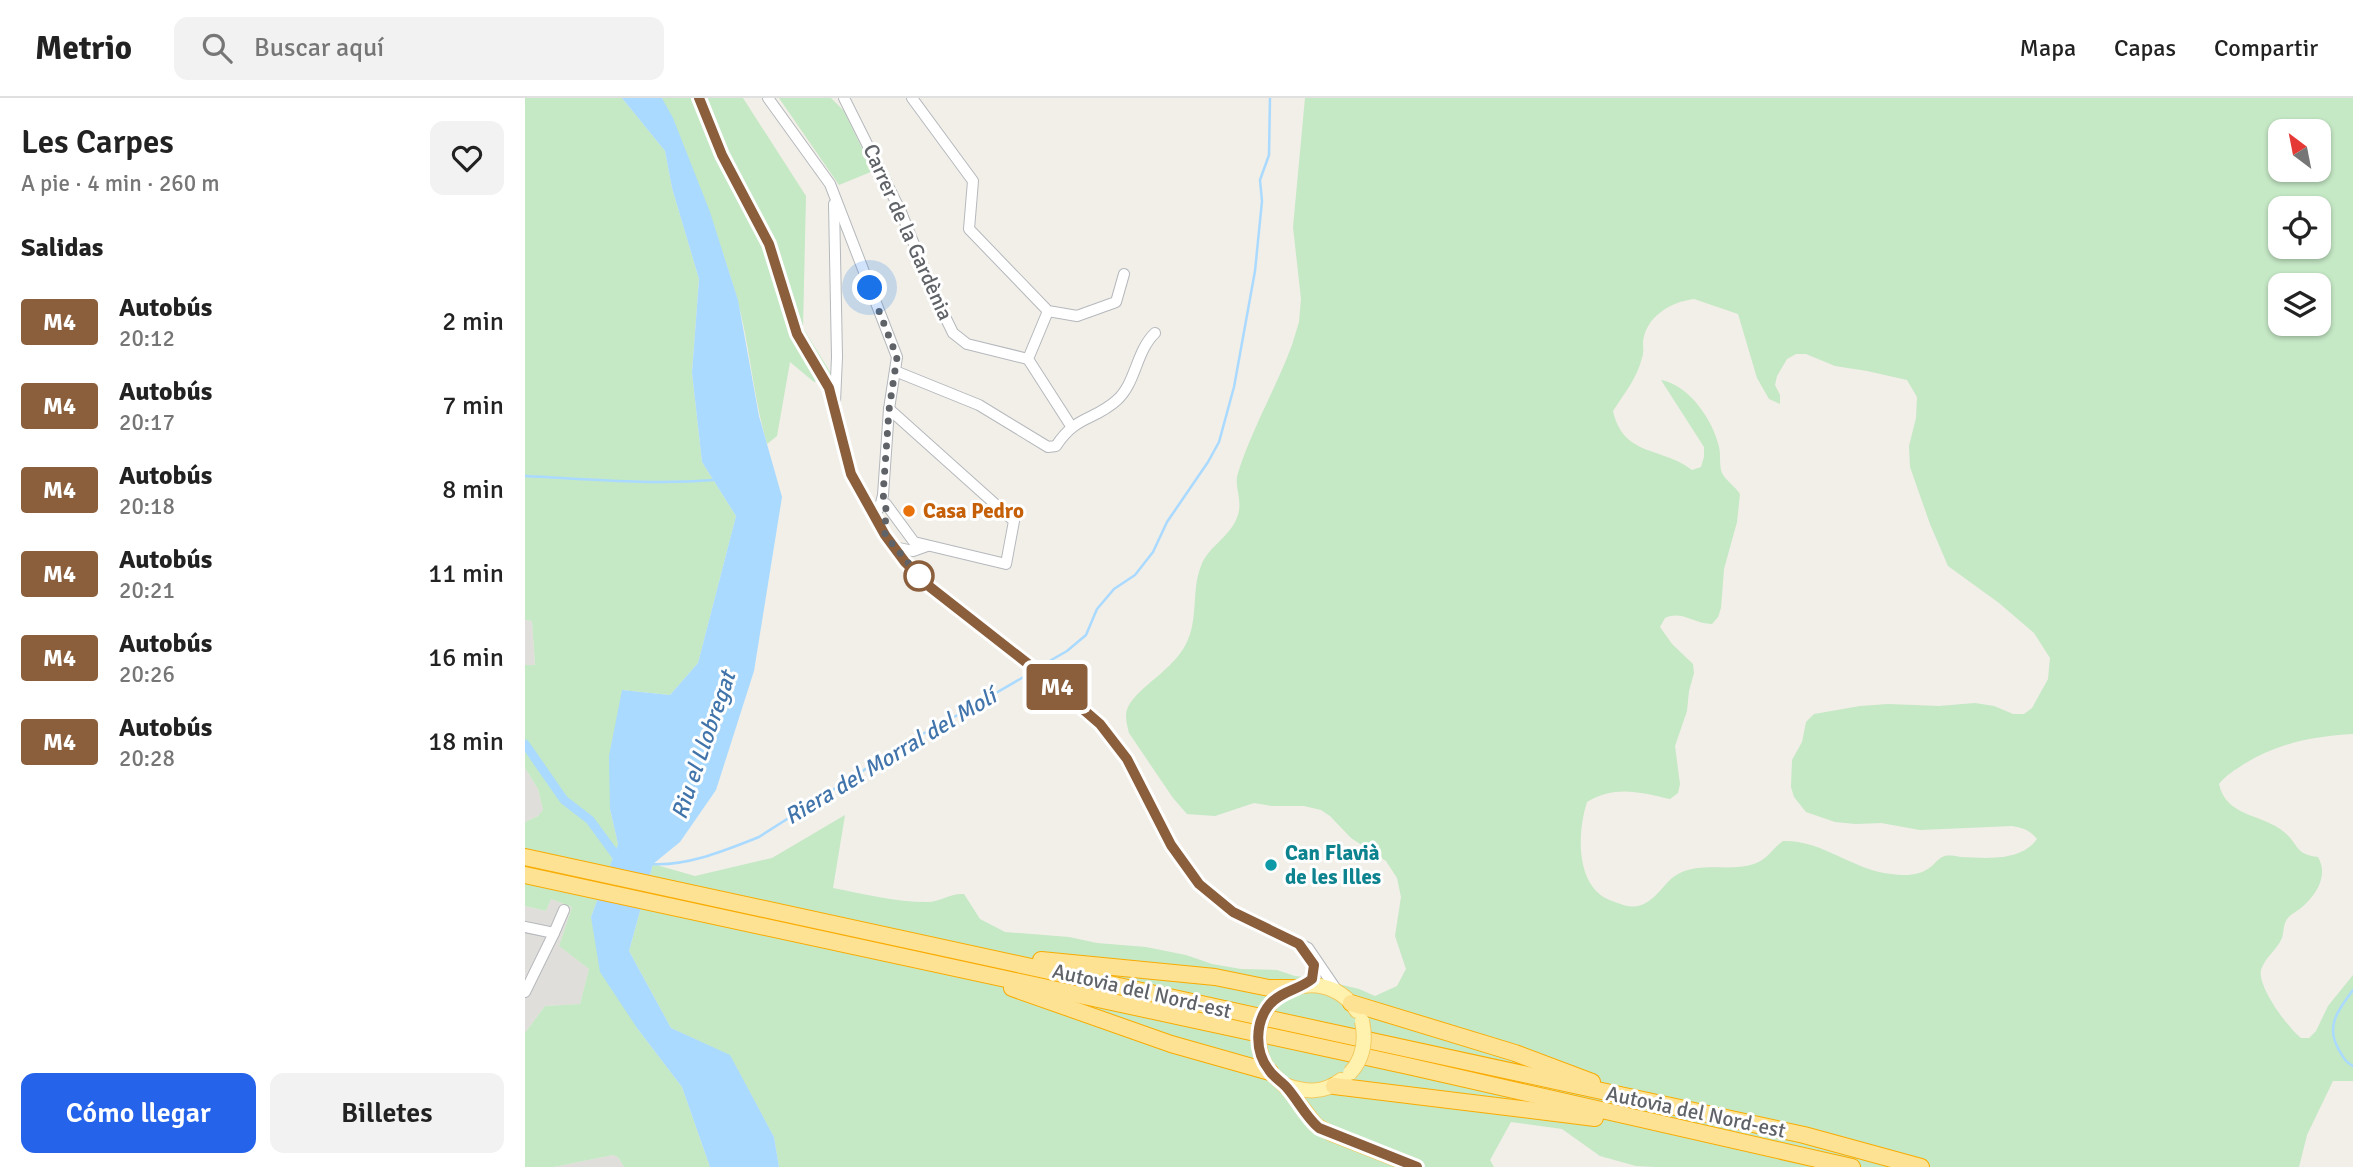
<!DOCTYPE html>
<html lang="es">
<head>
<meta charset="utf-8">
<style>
  body { margin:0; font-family:Signika,sans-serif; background:#f2f2f2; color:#222; height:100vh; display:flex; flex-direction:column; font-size:26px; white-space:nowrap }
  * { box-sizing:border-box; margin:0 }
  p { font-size:23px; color:#767676 }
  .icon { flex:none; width:38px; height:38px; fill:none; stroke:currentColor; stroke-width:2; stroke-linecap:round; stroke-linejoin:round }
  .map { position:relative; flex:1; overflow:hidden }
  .drawer { display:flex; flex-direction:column; background:#fff; width:525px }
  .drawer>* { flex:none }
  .badge { padding:0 14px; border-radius:5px; font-size:24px; line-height:46px }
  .needle { width:46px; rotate:328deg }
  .fabs { position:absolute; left:1743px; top:21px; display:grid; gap:14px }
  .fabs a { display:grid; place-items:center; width:63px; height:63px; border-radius:14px; background:#fff; box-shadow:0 2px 5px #0004; font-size:35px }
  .you { position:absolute; width:35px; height:35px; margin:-18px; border:5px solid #fff; border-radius:50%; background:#1a73e8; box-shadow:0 0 0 10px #1a73e833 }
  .map>.badge { position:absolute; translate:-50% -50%; box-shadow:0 0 0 4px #fff }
  h2 { padding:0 21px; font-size:26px; line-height:63px }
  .round { display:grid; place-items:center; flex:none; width:74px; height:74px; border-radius:14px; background:#f2f2f2 }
  .summary { display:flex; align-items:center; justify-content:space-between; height:119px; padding:0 21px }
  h1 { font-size:33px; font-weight:600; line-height:52px }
  .cta { display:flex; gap:14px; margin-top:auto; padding:14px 21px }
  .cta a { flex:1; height:80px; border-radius:14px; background:#2563eb; color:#fff; font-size:28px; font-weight:600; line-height:80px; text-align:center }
  .cta a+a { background:#f2f2f2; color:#222 }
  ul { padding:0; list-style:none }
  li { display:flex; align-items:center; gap:21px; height:84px; padding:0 21px }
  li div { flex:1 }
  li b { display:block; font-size:26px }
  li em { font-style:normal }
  li .badge { min-width:77px; font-weight:700; text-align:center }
  header { display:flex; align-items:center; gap:42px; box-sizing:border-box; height:98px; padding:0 35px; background:#fff; border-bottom:2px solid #e0e0e0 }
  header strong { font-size:33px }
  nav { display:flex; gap:38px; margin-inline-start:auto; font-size:24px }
  .search { width:490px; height:63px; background:#f2f2f2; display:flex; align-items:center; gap:18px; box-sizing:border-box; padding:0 24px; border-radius:14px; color:#767676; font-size:26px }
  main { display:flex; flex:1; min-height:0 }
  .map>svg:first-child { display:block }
  .industrial { fill:#e0deda }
  .green { fill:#c5e8c5; fill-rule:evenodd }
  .water { fill:#aadaff }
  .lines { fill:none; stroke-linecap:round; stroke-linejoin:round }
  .stream { stroke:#aadaff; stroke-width:2.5 }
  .canal { stroke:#aadaff; stroke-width:9 }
  .minor-casing { stroke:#b5b8bc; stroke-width:12 }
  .major-casing { stroke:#f2c960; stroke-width:16 }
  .highway-casing { stroke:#f9ab00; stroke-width:18 }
  .minor { stroke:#fff; stroke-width:10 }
  .major { stroke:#fff2af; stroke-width:14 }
  .highway { stroke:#fde293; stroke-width:16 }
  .major-bridge-casing { stroke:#f2c960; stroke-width:16; stroke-linecap:butt }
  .major-bridge { stroke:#fff2af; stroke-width:14 }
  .line-casing { stroke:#fff; stroke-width:16 }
  .line { stroke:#8b5e3c; stroke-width:10 }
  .walk { stroke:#5f6368; stroke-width:7; stroke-dasharray:0 12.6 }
  .food-dot { fill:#e8710a; stroke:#fff; stroke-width:2.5 }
  .stop-dot { fill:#fff; stroke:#8b5e3c; stroke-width:3.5 }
  .culture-dot { fill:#0f9aa8; stroke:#fff; stroke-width:2.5 }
  .labels { text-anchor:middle; stroke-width:6; stroke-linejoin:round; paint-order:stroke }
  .street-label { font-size:21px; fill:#5f6368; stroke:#fff }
  .food-label { font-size:21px; font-weight:bold; fill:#c56008; stroke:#fff; text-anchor:start }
  .culture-label { font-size:21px; font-weight:bold; fill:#0d838f; stroke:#fff; text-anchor:start }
  .water-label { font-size:23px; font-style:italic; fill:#4174aa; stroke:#fff }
</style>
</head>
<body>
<header>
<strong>Metrio</strong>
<div class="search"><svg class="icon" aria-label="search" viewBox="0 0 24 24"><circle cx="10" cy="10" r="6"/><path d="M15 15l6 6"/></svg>Buscar aquí</div>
<nav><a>Mapa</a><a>Capas</a><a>Compartir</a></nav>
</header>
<main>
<section class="drawer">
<div class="summary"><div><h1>Les Carpes</h1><p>A pie · 4 min · 260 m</p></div><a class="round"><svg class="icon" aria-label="heart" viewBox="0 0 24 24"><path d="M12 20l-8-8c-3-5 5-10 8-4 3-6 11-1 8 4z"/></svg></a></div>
<h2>Salidas</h2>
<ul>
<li><span class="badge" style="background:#8b5e3c;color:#fff">M4</span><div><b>Autobús</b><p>20:12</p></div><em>2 min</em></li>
<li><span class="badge" style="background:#8b5e3c;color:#fff">M4</span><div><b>Autobús</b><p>20:17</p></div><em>7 min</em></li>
<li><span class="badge" style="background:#8b5e3c;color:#fff">M4</span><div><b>Autobús</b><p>20:18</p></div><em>8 min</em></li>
<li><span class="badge" style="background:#8b5e3c;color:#fff">M4</span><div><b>Autobús</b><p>20:21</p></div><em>11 min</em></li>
<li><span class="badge" style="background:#8b5e3c;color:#fff">M4</span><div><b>Autobús</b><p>20:26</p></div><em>16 min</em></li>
<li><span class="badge" style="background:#8b5e3c;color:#fff">M4</span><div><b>Autobús</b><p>20:28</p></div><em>18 min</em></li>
</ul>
<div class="cta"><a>Cómo llegar</a><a>Billetes</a></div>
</section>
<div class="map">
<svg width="1828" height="1069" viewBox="0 0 1828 1069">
  <rect width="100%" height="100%" fill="#f1efe8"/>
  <g class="industrial">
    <path d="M0,522l7,1 3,45 -10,-1z"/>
    <path d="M0,670l13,21 5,21 -5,6 -13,6z"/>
    <path d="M26,801l21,8 -13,39 30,23 -9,35 -35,2 -20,27v-127l21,5z"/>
    <path d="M88,1057l5,2 6,10h-70z"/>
  </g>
  <g class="green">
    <path d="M0,0h97l43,53 7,37 27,91 -7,94 10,89 34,54 -38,147 -28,32 -48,-5 -12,119 8,35 -27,73 46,111 45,59 28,80h-86l-6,-10 -5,-2 -59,12h-29v-134l20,-27 35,-2 9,-35 -30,-23 13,-39 -21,-8 -5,12 -21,-5v-84l13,-6 5,-6 -5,-21 -13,-21v-103h10l-3,-44 -7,-1z"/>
    <path d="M137,0h81l63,98 -3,132 29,47 -18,7 -24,-20 -13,74 -10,8c-14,-48 -17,-98 -30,-146 -20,-69 -47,-134 -75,-200z"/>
    <path d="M254,0h52l13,13 29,60 -34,14z"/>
    <path d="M780,0h1048v636c-39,2 -75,9 -109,30 -9,6 -18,11 -25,20 7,33 44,30 65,48 15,12 10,22 34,25 11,19 -2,38 -17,51 -4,3 -10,6 -13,10 -5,5 -4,14 -6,20 -5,12 -17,19 -21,32 -4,16 27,58 40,68h8l7,-7 12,-25 25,-31v106h-20l-26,54 -8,32h-644l-19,-1 -36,-10 -38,-27 -51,-7 -21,38 4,7h-715l-5,-30 -44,-81 -59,-28 -42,-77 24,-87 42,12 77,-18 73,-43 -12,73c30,6 63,14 94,14 14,0 23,-9 37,-8l16,25 25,13 64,5 28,6 49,4 40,8 26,9 29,5 36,1 18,6 19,2 45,11 16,7 22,-10 9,-17 -11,-33 6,-39 -4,-19 -11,-17 -35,-23 -21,-22 -9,-6 -17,-4h-32l-18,-3 -39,13 -28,-2 -14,-16 -44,-65c-2,-8 -5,-18 -1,-26 11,-21 45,-37 58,-63 13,-25 5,-53 15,-78 7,-19 27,-28 35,-46 9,-19 -3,-31 2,-47 14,-44 38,-85 54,-128l7,-23 2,-23 -8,-72zM1755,33h39v39h-39zM1755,110h39v39h-39zM1755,187h39v39h-39zM1169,201l44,15 19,64 12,21 11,5v-9l-5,-10 2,-9 10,-17 9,-5h10l29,12 32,5 40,9 10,17 -1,21 -7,28 1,21 20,57 18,42 51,37 35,30 16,25 -2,21 -16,29 -8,6h-11l-19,-8 -19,-3 -36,3 -51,-2 -28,2 -46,8 -8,8 -4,20 -10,18 -1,27 3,10 12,15 29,10 21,2 25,-1 39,7 92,-4c11,2 18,4 25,13 -16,23 -52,19 -76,18 -6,-1 -11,-2 -16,-1 -6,2 -9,6 -13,10 -12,10 -26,10 -41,8 -39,-4 -68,-34 -108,-33 -10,7 -16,19 -29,23 -23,8 -51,-2 -74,9 -17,8 -22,28 -42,33 -9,2 -17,-2 -26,-5 -37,-13 -35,-68 -25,-99 28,-17 53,-10 83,-3l8,-6 2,-9 -5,-38 12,-35 2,-20 5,-18 -1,-9 -21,-20 -12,-17 5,-9c17,-8 29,6 47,6l6,-7 3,-9 3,-39 13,-47 3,-28c-5,-8 -14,-13 -18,-21 -3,-7 -1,-18 -3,-26 -6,-27 -30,-62 -58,-67l43,67v10l-3,10 -9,3c-29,-23 -69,-13 -79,-59 11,-17 24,-33 29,-53 2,-5 1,-11 1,-16 3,-26 28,-40 51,-43z"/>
  </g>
  <path class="water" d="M97,0h40l11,20 37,94 28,88 21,116 23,81 -28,174 -38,119 -36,52 -27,22 -24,87 42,77 59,27 44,82 5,30h-69l-28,-80 -45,-59 -37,-56 -9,-55 27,-73 -8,-35 -1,-53 13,-66 48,5 28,-32 38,-147 -34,-54 -10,-89 7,-94 -27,-91 -7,-37z"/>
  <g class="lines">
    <g class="stream">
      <path d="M0,378c63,3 126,9 189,4"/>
      <path d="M514,569l28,-16 19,-16 11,-26 17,-20 21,-14 18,-23 14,-30 41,-60 11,-20 15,-55 21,-116 7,-70 -2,-21 9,-25 1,-57"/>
      <path d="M125,766c36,3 76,-14 109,-27l152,-97 31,-16 92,-53"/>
      <path d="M1828,892c-15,20 -28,36 -14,60 4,7 7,13 14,16"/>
    </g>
    <path class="canal" d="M0,646l39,56 26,20 30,41"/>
    <g class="minor-casing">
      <g id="minor">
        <path d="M174,0l23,57 47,89 28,90 32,54 22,86 22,41 21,32 36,40 125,98 45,39 27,35 44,86 28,39 34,28 75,36 30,44"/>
        <path d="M243,0l62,86 67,173 -8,52 -6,86 -3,12 -7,8"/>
        <path d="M319,0l57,114 33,82 19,39 14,11 61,15"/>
        <path d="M387,0l61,83 -4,48 79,82 29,5 39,-14 8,-28"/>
        <path d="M309,106l3,153 -2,45"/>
        <path d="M523,213l-20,48 43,67"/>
        <path d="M370,273l84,34 69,42 8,-1c20,-31 38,-25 61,-46 19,-17 19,-49 38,-67"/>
        <path d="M361,406l28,38 92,22 8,-43 -125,-112"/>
        <path d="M369,449l19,4 14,-5"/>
        <path d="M0,829l29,6 10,-23"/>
        <path d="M778,887l11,-9v-11l-4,-9"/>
        <path d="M0,894l29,-59"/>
      </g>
    </g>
    <g class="major-casing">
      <g id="major">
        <path d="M758,895c26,-15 57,-8 74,18"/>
        <path d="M739,964l6,10 19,18 27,35 16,9 84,33"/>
        <path d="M760,987c20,7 38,9 56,-5"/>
      </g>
    </g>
    <g class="highway-casing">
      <g id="highway">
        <path d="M0,759l1279,278 117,32"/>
        <path d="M0,777l883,191 444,101"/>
        <path d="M516,862l174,17 54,11h24"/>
        <path d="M487,890l159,56 99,28"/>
        <path d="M826,905l164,50 77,29"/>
        <path d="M809,988l261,32"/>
      </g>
    </g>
    <use href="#minor" class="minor"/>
    <use href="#major" class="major"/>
    <use href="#highway" class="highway"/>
    <g class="major-bridge-casing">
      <g id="major-bridge">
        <path d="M737,959c-7,-21 -3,-40 11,-56"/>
        <path d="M825,975c14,-15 16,-33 12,-52"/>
      </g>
    </g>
    <use href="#major-bridge" class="major-bridge"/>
  </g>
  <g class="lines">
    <g class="line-casing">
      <path id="line" d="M174,0l23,57 47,89 28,90 32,54 22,86 34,61 20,27 25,25 125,98 45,39 27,35 44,86 28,39 34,28 66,32 15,21 -2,14c-13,11 -29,11 -42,25 -15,18 -16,47 -1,66 5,8 14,12 19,19 11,13 18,28 31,39l98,39"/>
    </g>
    <use href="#line" class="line"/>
    <path class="walk" d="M345,190l27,69 -8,53 -6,85 3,9 -1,31 34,41"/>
  </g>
  <circle class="food-dot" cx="384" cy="413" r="7"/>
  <circle class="stop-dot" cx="394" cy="478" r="14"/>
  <circle class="culture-dot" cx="746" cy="767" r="7"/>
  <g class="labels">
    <g class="street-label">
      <text transform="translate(383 134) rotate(66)" y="7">Carrer de la Gardènia</text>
      <text transform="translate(617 893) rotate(13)" y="7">Autovia del Nord-est</text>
      <text transform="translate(1171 1014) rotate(12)" y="7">Autovia del Nord-est</text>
    </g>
    <g class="food-label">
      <text x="398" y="420">Casa Pedro</text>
    </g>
    <g class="culture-label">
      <text x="760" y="762">Can Flavià<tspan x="760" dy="24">de les Illes</tspan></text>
    </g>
    <g class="water-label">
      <text transform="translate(178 647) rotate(-71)" y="8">Riu el Llobregat</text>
      <text transform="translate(365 658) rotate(-31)" y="8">Riera del Morral del Molí</text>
    </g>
  </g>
</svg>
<div class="fabs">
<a><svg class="needle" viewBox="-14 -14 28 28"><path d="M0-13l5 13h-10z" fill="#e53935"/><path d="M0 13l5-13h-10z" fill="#767676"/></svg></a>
<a><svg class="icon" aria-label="locate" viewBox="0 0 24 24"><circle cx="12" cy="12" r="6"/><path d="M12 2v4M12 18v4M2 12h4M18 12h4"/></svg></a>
<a><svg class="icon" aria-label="layers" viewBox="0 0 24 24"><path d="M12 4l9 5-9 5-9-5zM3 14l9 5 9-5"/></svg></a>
</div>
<div class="you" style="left:345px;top:190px"></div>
<b class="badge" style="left:532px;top:589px;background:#8b5e3c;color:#fff">M4</b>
</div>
</main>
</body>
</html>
